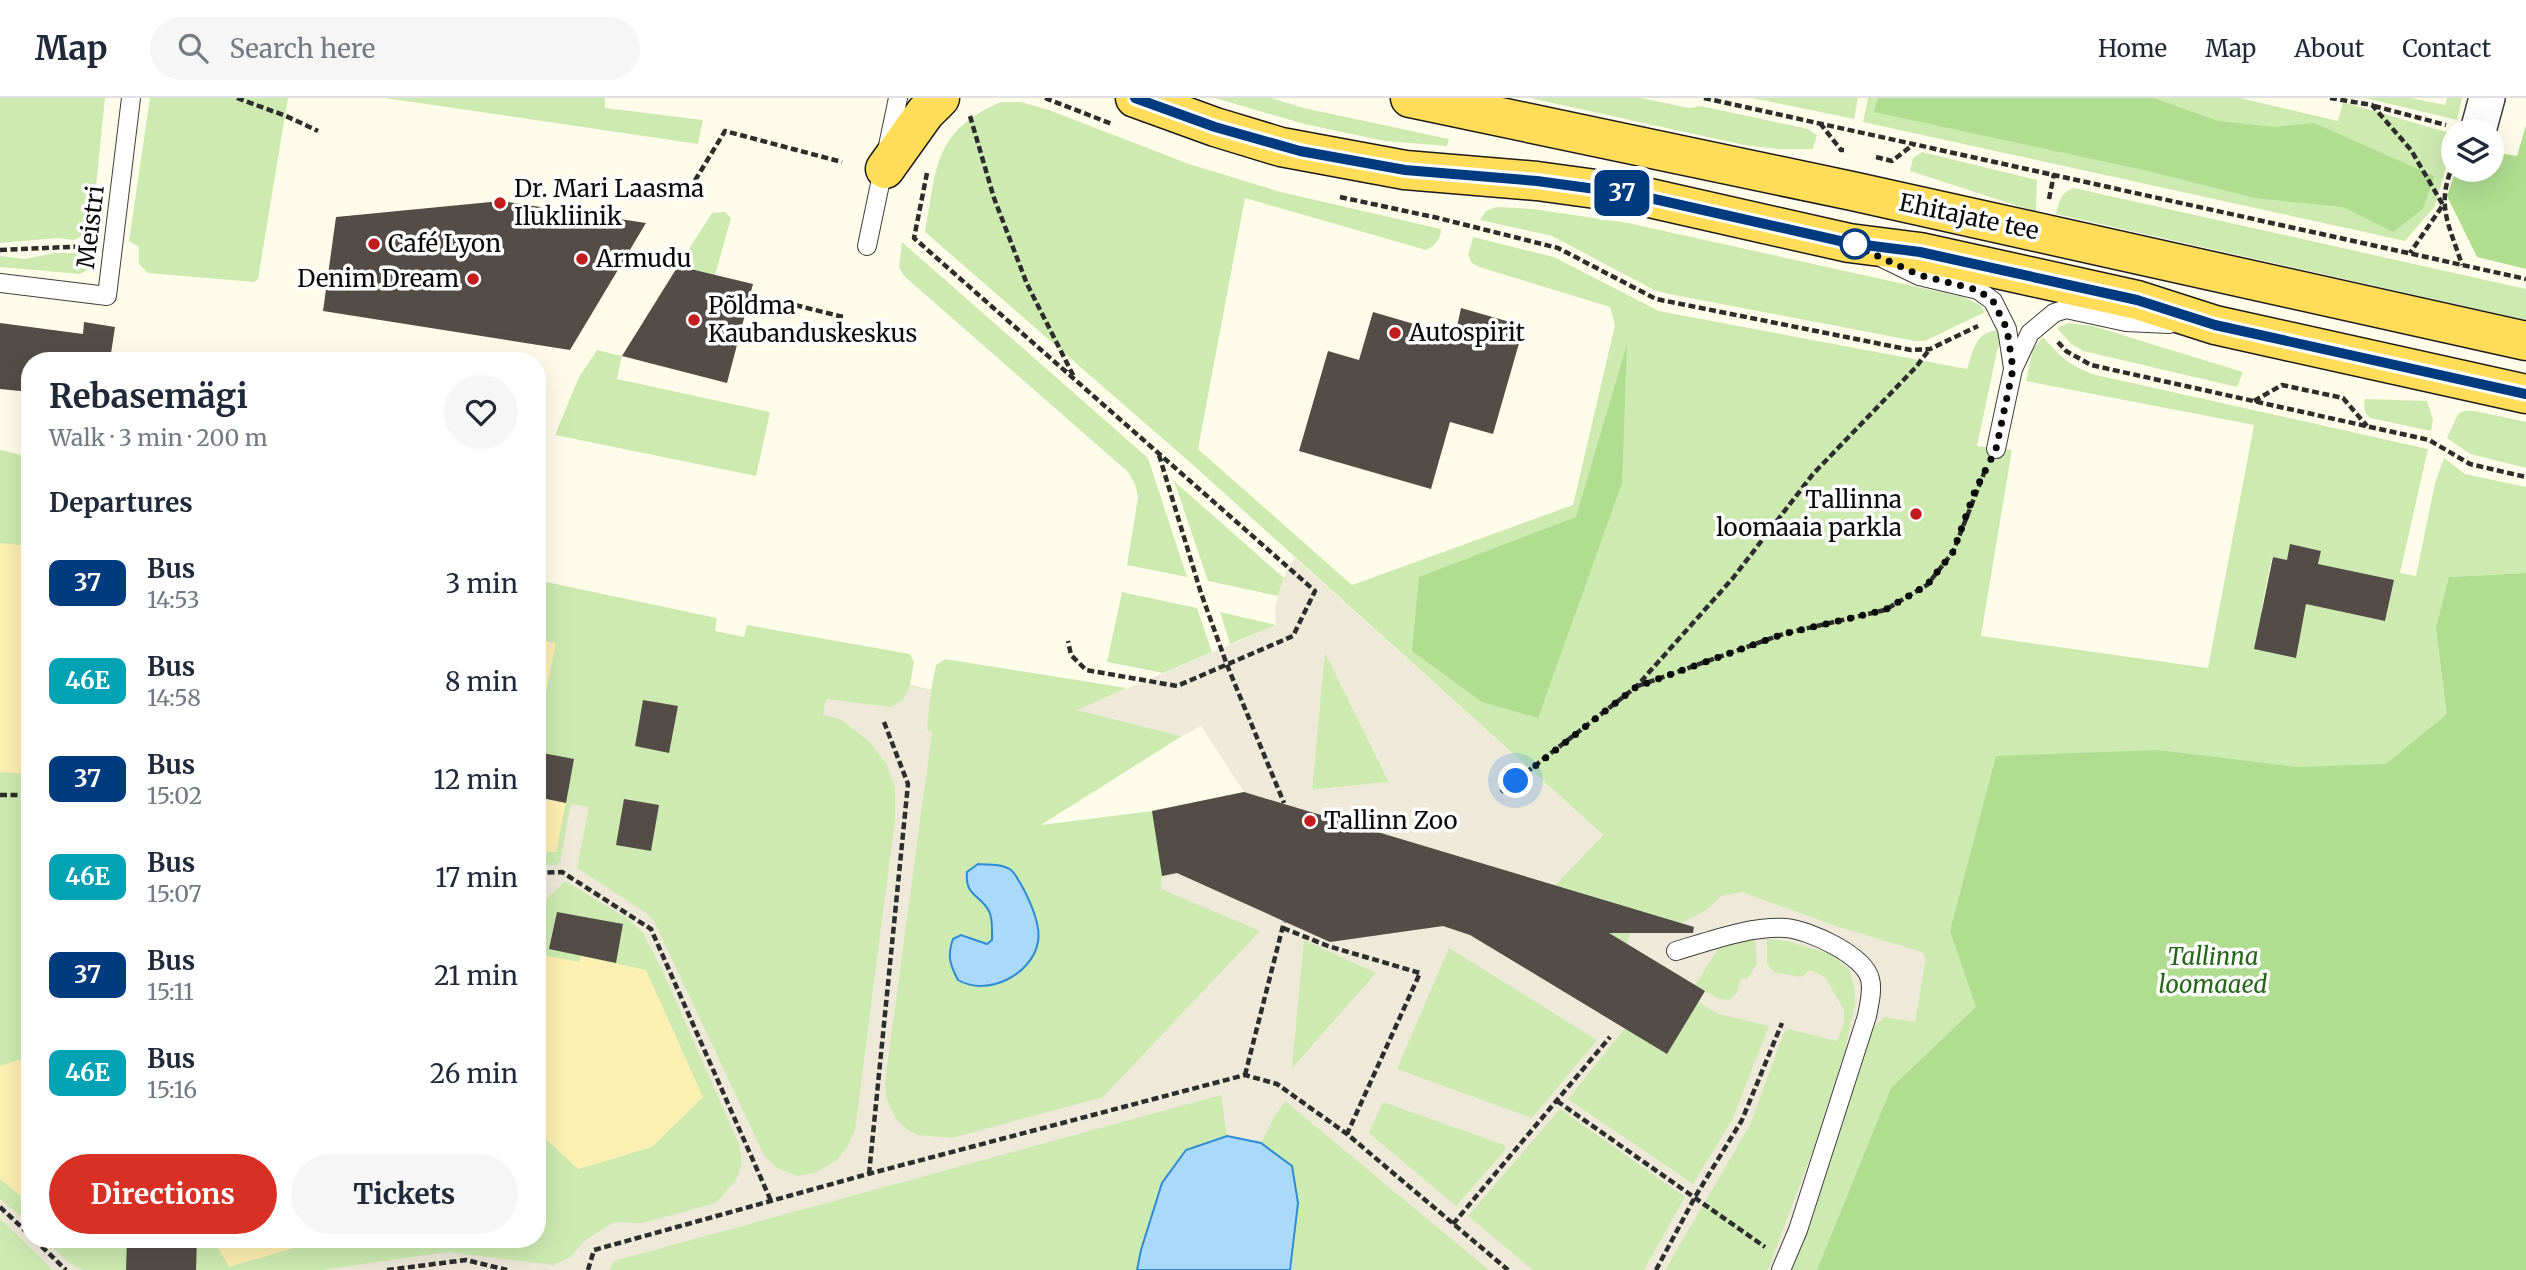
<!DOCTYPE html>
<html lang="en">
<head>
<meta charset="utf-8">
<style>
  body { margin:0; font-family:Merriweather,serif; background:#f6f6f7; color:#1f2937; height:100vh; display:flex; flex-direction:column; font-size:26px; white-space:nowrap }
  * { box-sizing:border-box; margin:0 }
  p { font-size:23px; color:#747a83 }
  .icon { flex:none; width:38px; height:38px; fill:none; stroke:currentColor; stroke-width:2; stroke-linecap:round; stroke-linejoin:round }
  .map { position:relative; flex:1; overflow:hidden }
  .sheet { position:absolute; left:21px; top:254px; width:525px; height:896px; display:flex; flex-direction:column; background:#fff; border-radius:28px; box-shadow:0 7px 28px #0002 }
  .sheet>* { flex:none }
  .badge { padding:0 14px; border-radius:10px; font-size:24px; line-height:46px }
  .fabs { position:absolute; left:2441px; top:21px; display:grid; gap:14px }
  .fabs a { display:grid; place-items:center; width:63px; height:63px; border-radius:50%; background:#fff; box-shadow:0 7px 28px #0002; font-size:35px }
  .you { position:absolute; width:35px; height:35px; margin:-18px; border:5px solid #fff; border-radius:50%; background:#1a73e8; box-shadow:0 0 0 10px #1a73e833 }
  .map>.badge { position:absolute; translate:-50% -50%; box-shadow:0 0 0 4px #fff }
  h2 { padding:0 28px; font-size:26px; line-height:63px }
  .round { display:grid; place-items:center; flex:none; width:74px; height:74px; border-radius:37px; background:#f6f6f7 }
  .summary { display:flex; align-items:center; justify-content:space-between; height:119px; padding:0 28px }
  h1 { font-size:33px; font-weight:700; line-height:52px }
  .primary-button { display:flex; gap:14px; margin-top:auto; padding:14px 28px }
  .primary-button a { flex:1; height:80px; border-radius:42px; background:#d93025; color:#fff; font-size:28px; font-weight:700; line-height:80px; text-align:center }
  .primary-button a+a { background:#f6f6f7; color:#1f2937 }
  ul { padding:0; list-style:none }
  li { display:flex; align-items:center; gap:21px; height:98px; padding:0 28px }
  li div { flex:1 }
  li b { display:block; font-size:26px }
  li em { font-style:normal }
  li .badge { min-width:77px; font-weight:700; text-align:center }
  header { display:flex; align-items:center; gap:42px; box-sizing:border-box; height:98px; padding:0 35px; background:#fff; border-bottom:2px solid #e0e1e3 }
  header strong { font-size:33px }
  nav { display:flex; gap:38px; margin-inline-start:auto; font-size:24px }
  .search { width:490px; height:63px; background:#f6f6f7; display:flex; align-items:center; gap:18px; box-sizing:border-box; padding:0 24px; border-radius:38px; color:#747a83; font-size:26px }
  .map>svg:first-child { display:block }
  .green { fill:#cdebb1; fill-rule:evenodd }
  .forest { fill:#b0dd90 }
  .sand { fill:#fef0b2 }
  .plaza { fill:#eee9d9; fill-rule:evenodd }
  .water { fill:#abd9fa; stroke:#2d8cd5; stroke-width:2 }
  .building { fill:#544d47 }
  .lines { fill:none; stroke-linecap:round; stroke-linejoin:round }
  .service-casing { stroke:#3e3e3e; stroke-width:20 }
  .minor-casing { stroke:#3e3e3e; stroke-width:38 }
  .primary-casing { stroke:#1c1c1c; stroke-width:41 }
  .path { stroke:#2d2d2d; stroke-width:4.5; stroke-dasharray:7 3.5; stroke-linecap:butt }
  .service { stroke:#fff; stroke-width:18 }
  .minor { stroke:#fff; stroke-width:35 }
  .primary { stroke:#ffdd59; stroke-width:38 }
  .line-casing { stroke:#fff; stroke-width:16 }
  .line { stroke:#003b80; stroke-width:10 }
  .walk { stroke:#0b0b0b; stroke-width:7; stroke-dasharray:0 12.6 }
  .poi-dot { fill:#c21c1e; stroke:#fff; stroke-width:2.5 }
  .stop-dot { fill:#fff; stroke:#003b80; stroke-width:3.5 }
  .labels { text-anchor:middle; stroke-width:7; stroke-linejoin:round; paint-order:stroke }
  .poi-label { font-size:24px; fill:#0b0b0b; stroke:#fff; text-anchor:start }
  .street-label { font-size:24px; fill:#0b0b0b; stroke:#fff }
  .park-label { font-size:24px; font-style:italic; fill:#266619; stroke:#fff }
</style>
</head>
<body>
<header>
<strong>Map</strong>
<div class="search"><svg class="icon" aria-label="search" viewBox="0 0 24 24"><circle cx="10" cy="10" r="6"/><path d="M15 15l6 6"/></svg>Search here</div>
<nav><a>Home</a><a>Map</a><a>About</a><a>Contact</a></nav>
</header>
<div class="map">
<svg width="2526" height="1172" viewBox="0 0 2526 1172">
  <rect width="100%" height="100%" fill="#fffce9"/>
  <g class="green">
    <path d="M0,0h105l-13,128 -6,8 -12,6 -16,-2 -58,5z"/>
    <path d="M150,0h138l-30,181 -4,3 -106,-9 -9,-9v-17l-10,-6z"/>
    <path d="M385,0h220v10l98,12 -5,24z"/>
    <path d="M1215,0h56l33,10 145,31 -2,7 -62,-5 -81,-17z"/>
    <path d="M1530,0h111l48,10 12,-2 107,23 9,6 -4,14h-35l-34,-4z"/>
    <path d="M1752,0h106l-4,21z"/>
    <path d="M1868,0h372l98,23 5,-19 110,32 1,4 -19,68 -30,35 -542,-119z"/>
    <path d="M2365,0h46l34,7 2,-7h15l-5,22z"/>
    <path d="M1001,4h20l28,8 140,54 92,28 160,37c0,10 -6,17 -15,21l-181,-52 -47,251 154,136 221,-80 42,-180 -5,-18 -131,-40 -7,-4 -4,-8 5,-18 81,20 105,54 308,58c7,-19 7,-36 31,-39l1,12 -22,104 35,4 -31,186 227,32 46,-243 -228,-44 7,-32 10,-12c18,20 26,29 53,38l332,74 -28,124 16,3 19,-93 9,-25 21,16 61,13v86l-77,4 77,693h-2526v-820l30,7v782h507v-659l180,38 -2,13 29,6 3,-12 163,29 4,8 -4,23 21,5 5,-25 9,-6 182,29 -49,22 104,26 -141,89 111,-14 92,-19 311,93 48,-50 -410,-370 -268,-233c12,-65 8,-101 76,-130zM2321,453l-4,20h-5l-10,49 -41,-9 11,-54 15,3zM2394,482l-9,41 -35,-8z"/>
    <path d="M1922,54l115,28 -1,32 -126,-41 3,-13z"/>
    <path d="M2074,90l452,101v31l-470,-106c3,-12 5,-22 18,-26z"/>
    <path d="M1496,109l37,2 95,14 335,74 17,8 5,7 -60,29h-10l-246,-47 -15,-4 -102,-54 -72,-16 6,-9z"/>
    <path d="M725,114l6,6 -16,57 -37,-9 34,-53z"/>
    <path d="M902,144l246,216 39,119 -60,-12 11,-68 -3,-13 -7,-12 -224,-196 -5,-9z"/>
    <path d="M55,155h20l20,3 -4,12 -11,6 -80,-7v-11l25,3z"/>
    <path d="M2068,225l25,3 150,46 -6,15 -154,-36 -13,-8 -13,-15z"/>
    <path d="M597,252l25,6 -5,23 153,33 -14,64 -201,-41 24,-58z"/>
    <path d="M2365,301l62,2 6,19 -2,11 -61,-13c-6,-6 -7,-11 -5,-19z"/>
    <path d="M2464,313h12l50,11v46l-56,-14 -23,-16 11,-24z"/>
    <path d="M1174,383l110,97 -6,18 -70,-15z"/>
    <path d="M1122,494l75,16 15,44 -49,21 -56,-11z"/>
    <path d="M1220,514l56,13 -46,19z"/>
    <path d="M1324,552l65,132 -77,8z"/>
  </g>
  <g class="forest">
    <path d="M1878,0h276l64,23 57,6 39,-4 120,53 -11,33 -30,23 -50,-25 -88,-9 -107,-27 -274,-59z"/>
    <path d="M2526,27v144l-49,-12 -30,-61 9,-26h36v-18l25,4z"/>
    <path d="M1627,246l-5,139 -84,235 -56,-16 -70,-51 7,-74 157,-60z"/>
    <path d="M2526,475v697h-709l74,-182 85,-81 -26,-76 46,-175 162,-6 139,17 89,-3 61,-50 -11,-86 13,-51z"/>
  </g>
  <g class="sand">
    <path d="M0,445l30,3v228l-30,-2z"/>
    <path d="M537,542l19,3 -19,93z"/>
    <path d="M537,699l29,6 -10,49h-19z"/>
    <path d="M537,856l42,8 2,-6 65,14 57,127 -51,50 -74,22 -41,-38z"/>
    <path d="M30,958v148l-30,-25v-113z"/>
    <path d="M213,1141h111l-95,28z"/>
  </g>
  <g class="plaza">
    <path d="M1295,460l308,277 -48,50 -311,-93 -43,-66 -19,10 -105,-26 199,-85 -1,-16 3,-13 10,-29zM1325,554l64,129 -1,1 -76,8z"/>
    <path d="M910,588l21,4 -4,40 5,2 -47,350 1,15 10,22 13,12 10,4 33,3 151,-41 157,-166 -99,-42 1,-13 15,-3 153,69 113,-16 27,9 155,93 -57,71 125,85 39,-64 37,-94 -50,-12 -21,-12 7,-11 15,8 9,1 8,-7 4,-15 6,1 10,-15 -2,-25 -18,1 -19,9 -23,36 -68,-41 3,-11h51l1,-10 26,-14 13,-13 21,-4 100,36 80,24 4,6 -11,64 -31,-5 -11,11 -40,125 -44,117h-21l46,-123 31,-97 10,-45 -1,-19 -5,-17 -18,-15 -44,-13 -20,-2v25l7,8 28,5 8,-7 15,7 19,33v13l-7,18 -48,-12 -5,3 -34,93 -85,145h-21l41,-73 -125,-88 -92,107 65,54h-44l-204,-169 -10,15 -14,27 -34,-7 -6,-41 -607,166 -5,9h-288l127,-18 105,13 18,-8 12,-15 31,-20 29,1 73,-20 20,-23 6,-17 -3,-19 -76,-172 -20,-39 -15,-14 -63,-38 -28,28v-23l5,-5h-5v-16h19l4,-3 11,-58 18,3 -12,61 69,45 8,8 110,234 13,13 21,8 19,-4 20,-12 10,-13 8,-17 40,-311v-31l-8,-23 -17,-23 -30,-23 -17,-4 3,-16 65,8 12,-7zM1304,842l72,33 -83,94h-1zM1449,850l148,92 -65,78 -135,-49zM1383,1004l121,43 2,4 -50,57 -87,-73z"/>
    <path d="M0,1101l30,25v15h14l24,23 15,8h-30l-53,-51z"/>
  </g>
  <g class="water">
    <path d="M978,766c8,1 19,0 27,3 9,2 12,12 17,19 8,15 19,39 16,56 -6,33 -51,55 -80,38 -8,-15 -11,-24 -5,-41l8,-4 26,9 5,-4c0,-9 1,-21 -3,-29 -9,-17 -24,-14 -22,-39z"/>
    <path d="M1227,1038l34,7 31,23 6,37 -8,67h-153l4,-20 21,-67 24,-33z"/>
  </g>
  <g class="building">
    <path d="M501,103l145,22 -76,127 -247,-39 13,-94z"/>
    <path d="M678,168l75,18 -26,99 -105,-27z"/>
    <path d="M1461,210l63,18 -31,108 -43,-12 -19,67 -132,-38 29,-100 31,9 14,-48 82,24z"/>
    <path d="M84,224l31,5 -5,33h-80v32l-30,-3v-66l83,11z"/>
    <path d="M2290,446l31,7 -3,13 76,16 -9,41 -79,-17 -10,54 -42,-9 19,-92 14,3z"/>
    <path d="M643,602l35,6 -9,47 -34,-7z"/>
    <path d="M537,654l37,7 -8,44 -29,-6z"/>
    <path d="M1244,694l450,135 -1,6h-84l96,58 -38,63 -197,-119 -27,-9 -113,16 -153,-69 -15,3 -10,-65z"/>
    <path d="M624,701l35,6 -8,46 -35,-6z"/>
    <path d="M557,814l66,12 -7,39 -67,-14z"/>
    <path d="M127,1141h70l-1,31h-70z"/>
  </g>
  <g class="lines">
    <g class="service-casing">
      <g id="service">
        <path d="M867,148l31,-148"/>
        <path d="M1884,161l35,17 59,14 15,11 14,28 6,39"/>
        <path d="M0,185l107,13 24,-198"/>
        <path d="M1996,351l17,-80 17,-36 24,-20 12,-4 60,13 43,2"/>
        <path d="M1676,853c34,-10 73,-25 110,-23 23,2 78,27 84,51 3,11 -1,26 -3,37l-69,214 -17,40"/>
      </g>
    </g>
    <g class="minor-casing">
      <path id="minor" d="M2478,33l9,-33"/>
    </g>
    <g class="primary-casing">
      <g id="primary">
        <path d="M1135,0l80,29 66,20 124,23 132,11 95,13 217,49 71,9 217,48 78,25 311,69"/>
        <path d="M1410,0l442,93 674,150"/>
        <path d="M885,71l40,-56 15,-15"/>
      </g>
    </g>
    <g class="path">
      <path d="M237,0l49,18 32,15"/>
      <path d="M1045,0l67,26"/>
      <path d="M1704,0l822,181"/>
      <path d="M2330,0l42,7 39,45 32,55 -33,48"/>
      <path d="M2374,8l72,19"/>
      <path d="M970,18l24,82 33,86 47,93"/>
      <path d="M1820,25l21,27h3"/>
      <path d="M1876,59l16,4 22,-17"/>
      <path d="M2454,65c-19,42 -5,61 8,102"/>
      <path d="M927,75l-13,65 401,353 -22,45 -116,50 -91,-16 -15,-15 -3,-14"/>
      <path d="M678,86l13,3 34,-56 117,31"/>
      <path d="M1340,99l98,21 120,30 98,51 255,51 19,-1 48,-23"/>
      <path d="M2049,101l5,-25"/>
      <path d="M0,152l90,-4"/>
      <path d="M775,202l68,17"/>
      <path d="M2058,244l8,9 25,14 338,75 41,24 56,13"/>
      <path d="M2254,303l28,-16 61,13 24,28"/>
      <path d="M1159,357l42,138 26,72 57,138"/>
      <path d="M1638,588l145,-52 102,-24 42,-25 26,-33 33,-84"/>
      <path d="M1501,694l135,-105 97,-109 80,-104 103,-107 13,-17"/>
      <path d="M0,697h30"/>
      <path d="M537,775l25,-1 89,57 120,272"/>
      <path d="M1283,830l45,18 92,27 -73,161"/>
      <path d="M1245,977l39,-153"/>
      <path d="M1557,1003l208,146"/>
      <path d="M869,1076l39,-390 -24,-62"/>
      <path d="M0,1109l30,28"/>
      <path d="M1453,1126l157,-187"/>
      <path d="M34,1141l32,31"/>
      <path d="M387,1172l79,-10 41,10"/>
      <path d="M588,1172l6,-20 274,-76 377,-99 32,9 70,50 161,136"/>
      <path d="M1656,1172l39,-73 47,-77 40,-97"/>
    </g>
    <use href="#service" class="service"/>
    <use href="#minor" class="minor"/>
    <use href="#primary" class="primary"/>
  </g>
  <g class="lines">
    <g class="line-casing">
      <path id="line" d="M1135,0l80,29 85,24 105,19 132,11 95,13 217,49 71,9 217,48 78,25 311,69"/>
    </g>
    <use href="#line" class="line"/>
    <path class="walk" d="M1516,683l120,-94 147,-53 102,-24 42,-25 26,-33 22,-61 21,-42 17,-80 -6,-40 -14,-28 -15,-11 -59,-15 -70,-32 6,1"/>
  </g>
  <g class="poi-dot">
    <circle cx="500" cy="105" r="7"/>
    <circle cx="374" cy="146" r="7"/>
    <circle cx="582" cy="161" r="7"/>
    <circle cx="473" cy="181" r="7"/>
    <circle cx="694" cy="222" r="7"/>
    <circle cx="1395" cy="235" r="7"/>
    <circle cx="1916" cy="416" r="7"/>
    <circle cx="1310" cy="723" r="7"/>
  </g>
  <circle class="stop-dot" cx="1855" cy="146" r="14"/>
  <g class="labels">
    <g class="poi-label">
      <text x="514" y="99">Dr. Mari Laasma<tspan x="514" dy="28">Ilukliinik</tspan></text>
      <text x="388" y="154">Café Lyon</text>
      <text x="596" y="169">Armudu</text>
      <text x="459" y="189" text-anchor="end">Denim Dream</text>
      <text x="708" y="216">Põldma<tspan x="708" dy="28">Kaubanduskeskus</tspan></text>
      <text x="1409" y="243">Autospirit</text>
      <text x="1902" y="410" text-anchor="end">Tallinna<tspan x="1902" dy="28">loomaaia parkla</tspan></text>
      <text x="1324" y="731">Tallinn Zoo</text>
    </g>
    <g class="street-label">
      <text transform="translate(1969 119) rotate(12)" y="8">Ehitajate tee</text>
      <text transform="translate(91 129) rotate(-83)" y="8">Meistri</text>
    </g>
    <g class="park-label">
      <text x="2213" y="867">Tallinna<tspan x="2213" dy="28">loomaaed</tspan></text>
    </g>
  </g>
</svg>
<div class="fabs">
<a><svg class="icon" aria-label="layers" viewBox="0 0 24 24"><path d="M12 4l9 5-9 5-9-5zM3 14l9 5 9-5"/></svg></a>
</div>
<div class="you" style="left:1516px;top:683px"></div>
<b class="badge" style="left:1622px;top:95px;background:#003b80;color:#fff">37</b>
<section class="sheet">
<div class="summary"><div><h1>Rebasemägi</h1><p>Walk · 3 min · 200 m</p></div><a class="round"><svg class="icon" aria-label="heart" viewBox="0 0 24 24"><path d="M12 20l-8-8c-3-5 5-10 8-4 3-6 11-1 8 4z"/></svg></a></div>
<h2>Departures</h2>
<ul>
<li><span class="badge" style="background:#003b80;color:#fff">37</span><div><b>Bus</b><p>14:53</p></div><em>3 min</em></li>
<li><span class="badge" style="background:#00a3b4;color:#fff">46E</span><div><b>Bus</b><p>14:58</p></div><em>8 min</em></li>
<li><span class="badge" style="background:#003b80;color:#fff">37</span><div><b>Bus</b><p>15:02</p></div><em>12 min</em></li>
<li><span class="badge" style="background:#00a3b4;color:#fff">46E</span><div><b>Bus</b><p>15:07</p></div><em>17 min</em></li>
<li><span class="badge" style="background:#003b80;color:#fff">37</span><div><b>Bus</b><p>15:11</p></div><em>21 min</em></li>
<li><span class="badge" style="background:#00a3b4;color:#fff">46E</span><div><b>Bus</b><p>15:16</p></div><em>26 min</em></li>
</ul>
<div class="primary-button"><a>Directions</a><a>Tickets</a></div>
</section>
</div>
</body>
</html>
